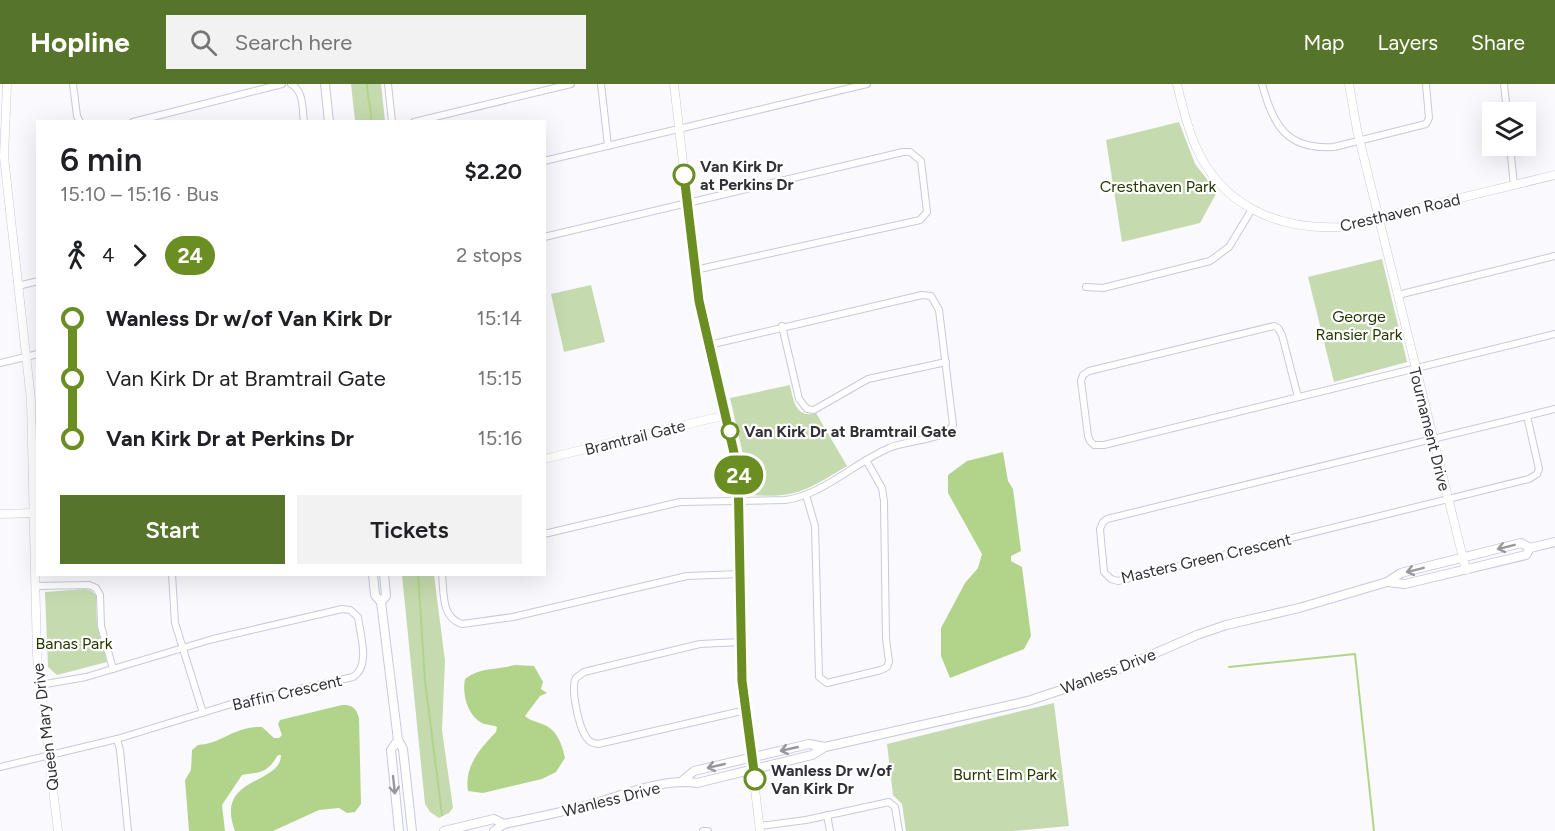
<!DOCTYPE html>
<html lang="en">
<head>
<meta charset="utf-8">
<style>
  body { margin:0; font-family:Figtree,sans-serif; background:#f2f2f2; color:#202124; height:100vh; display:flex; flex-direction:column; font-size:22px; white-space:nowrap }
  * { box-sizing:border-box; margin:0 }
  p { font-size:20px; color:#757577 }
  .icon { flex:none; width:33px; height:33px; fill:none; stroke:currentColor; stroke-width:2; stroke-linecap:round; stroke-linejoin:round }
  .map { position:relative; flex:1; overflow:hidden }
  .sheet { position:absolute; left:36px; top:36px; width:510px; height:456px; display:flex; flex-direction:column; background:#fff; border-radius:0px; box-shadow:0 6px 24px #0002 }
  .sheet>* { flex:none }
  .badge { padding:0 12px; border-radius:20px; font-size:21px; line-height:39px }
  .controls { position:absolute; left:1482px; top:18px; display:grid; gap:12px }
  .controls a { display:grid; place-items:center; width:54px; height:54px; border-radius:0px; background:#fff; box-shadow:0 6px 24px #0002; font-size:30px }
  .map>.badge { position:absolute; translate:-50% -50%; box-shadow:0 0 0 3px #fff }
  .legs { display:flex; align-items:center; gap:9px; height:66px; padding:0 24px; font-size:20px }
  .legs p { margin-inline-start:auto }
  .headline { display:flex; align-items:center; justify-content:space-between; height:102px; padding:0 24px }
  h1 { font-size:33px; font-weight:600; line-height:45px }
  .action { display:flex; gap:12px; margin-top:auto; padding:12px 24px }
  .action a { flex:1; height:69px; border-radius:0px; background:#56752a; color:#fff; font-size:24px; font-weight:600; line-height:69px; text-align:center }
  .action a+a { background:#f2f2f2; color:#202124 }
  ul { padding:0 24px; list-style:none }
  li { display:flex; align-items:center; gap:21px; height:60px; font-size:22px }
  li i { display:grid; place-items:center; width:9px; height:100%; margin:0 8px; background:currentColor }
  li i::after { content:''; width:15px; height:15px; margin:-8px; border:4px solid; border-radius:50%; background:#fff }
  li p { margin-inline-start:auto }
  li:first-child i { background:linear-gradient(#0000 50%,currentColor 0) }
  li:last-child i { background:linear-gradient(currentColor 50%,#0000 0) }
  header { display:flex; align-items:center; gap:36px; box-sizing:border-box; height:84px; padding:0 30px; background:#56752a; color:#fff }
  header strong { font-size:28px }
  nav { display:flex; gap:33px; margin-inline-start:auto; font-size:21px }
  .search { width:420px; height:54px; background:#f2f2f2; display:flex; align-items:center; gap:15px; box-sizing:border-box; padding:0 21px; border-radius:0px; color:#757577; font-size:22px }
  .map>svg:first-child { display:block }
  .green { fill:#c5daae }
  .water { fill:#b1d48a }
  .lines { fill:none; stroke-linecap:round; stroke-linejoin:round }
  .stream { stroke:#b1d48a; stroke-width:2 }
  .minor-casing { stroke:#c7c9dd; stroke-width:8 }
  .tertiary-casing { stroke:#c7c9dd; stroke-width:9 }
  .secondary-casing { stroke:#c7c9dd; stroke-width:10 }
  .minor { stroke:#fff; stroke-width:6 }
  .tertiary { stroke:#fff; stroke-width:8 }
  .secondary { stroke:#fff; stroke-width:8 }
  .oneway { stroke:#98989c }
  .line-1-casing { stroke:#fff; stroke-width:14 }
  .line-1 { stroke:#6b8e23; stroke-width:9 }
  .stop-1-dot { fill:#fff; stroke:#6b8e23; stroke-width:3 }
  .labels { text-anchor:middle; stroke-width:4.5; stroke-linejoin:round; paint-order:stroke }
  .stop-label { font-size:16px; font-weight:bold; fill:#303038; stroke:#fff; text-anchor:start }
  .park-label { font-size:16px; fill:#243902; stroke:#fff }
  .street-label { font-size:16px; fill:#303038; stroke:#fff }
</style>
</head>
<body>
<header>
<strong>Hopline</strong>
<div class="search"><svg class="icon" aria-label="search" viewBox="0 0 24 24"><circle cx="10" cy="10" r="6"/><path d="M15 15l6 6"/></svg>Search here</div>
<nav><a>Map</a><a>Layers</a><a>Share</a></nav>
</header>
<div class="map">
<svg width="1555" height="747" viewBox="0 0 1555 747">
  <rect width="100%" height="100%" fill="#fafafe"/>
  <g class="green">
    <path d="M351,0h30l4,37h-30z"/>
    <path d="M1179,38l16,42 22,28 -17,31 -78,19 -16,-102z"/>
    <path d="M1382,175l25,103 -73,20 -26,-105z"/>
    <path d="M591,201l14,57 -41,10 -13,-58z"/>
    <path d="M790,301c3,15 6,34 26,28l31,53c-37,22 -50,33 -95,29l-4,-2 -3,-30 -15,-65z"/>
    <path d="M402,491h32l11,86 -3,69 11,78 -4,5 -10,5 -9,-6 -5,-8z"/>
    <path d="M85,505l7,2 4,5 1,29 10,37 -50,13 -9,-8 -3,-75z"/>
    <path d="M1054,619l15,123 -56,5h-107l-4,-27 -9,-9 -6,-51z"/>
  </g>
  <g class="water">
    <path d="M1003,368l5,29 5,8 8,62 -10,5v5l11,6 9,69 -7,13 -74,29 -9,-22v-28l24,-45 13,-15 4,-14 -34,-61v-18l19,-14z"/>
    <path d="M515,581l19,1 9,16 -2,7 6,4 -7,3 -15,20c6,5 10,5 17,8 15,5 20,20 23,34l-9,14 -14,7 -59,14 -15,-2c-4,-25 12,-42 28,-59l1,-5c-4,-2 -11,-2 -15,-4 -15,-8 -20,-29 -17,-44 15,-12 31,-9 50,-14z"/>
    <path d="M342,621c10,0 14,2 17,13l2,86 -6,8 -8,1 -8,-5 -20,2 -46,21h-38c-21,-55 46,-46 46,-76h-3c-11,18 -16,17 -36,20l-20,30 3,26h-36l-4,-51 6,-10 1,-20 6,-5c24,-1 36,-19 64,-18l12,11h5l3,-3 -4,-11 2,-4z"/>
  </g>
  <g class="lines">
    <g class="stream">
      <path d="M367,0c0,13 5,25 4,38"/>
      <path d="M418,490l7,107 17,134"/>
      <path d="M1229,583l126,-13 19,177"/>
    </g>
    <g class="minor-casing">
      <g id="minor">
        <path d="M73,0l4,32 3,6"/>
        <path d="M291,0c13,7 11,24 13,38"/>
        <path d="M388,0l4,38"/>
        <path d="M601,0l7,62"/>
        <path d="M1262,0c11,42 25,66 72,63l92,-23 3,-6 -3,-34"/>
        <path d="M1504,0l3,28"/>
        <path d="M133,38l149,-38"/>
        <path d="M414,38l157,-38"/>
        <path d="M1510,62l4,39"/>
        <path d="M544,77l323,-77"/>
        <path d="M544,153l359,-85h7l11,9 6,51 -7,8 -225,50"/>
        <path d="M18,202l20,-5"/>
        <path d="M1086,203l17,1 107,-27 19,-14 23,-38"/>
        <path d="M1398,211l157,-39"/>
        <path d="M782,242l17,73 8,10 7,1 54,-31 78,-17"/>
        <path d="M0,279l38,-9"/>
        <path d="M1298,313l-16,-62 -4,-7 -4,-2 -185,45 -6,4 -2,6 7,55 2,5 4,4h10l451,-111"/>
        <path d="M1527,332l12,53 -2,5 -8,5 -411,102 -7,-2 -7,-7 -4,-43 3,-7 4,-3 448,-110"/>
        <path d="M806,411l9,31 4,151 8,6 54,-13 6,-3 2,-5 -3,-23 -2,-138 -2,-13 -16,-28"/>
        <path d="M544,450l136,-32 105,-2c38,-5 69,-37 104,-52 17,-8 55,-7 64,-23l-14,-115 -8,-14 -9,-1 -213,50"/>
        <path d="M172,490l3,49 28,90"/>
        <path d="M442,490c2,18 -1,44 20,50l51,-7 174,-41 53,-2"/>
        <path d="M35,502l54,-1 7,3 4,7 1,31 12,43"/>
        <path d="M741,558l-41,2 -116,28 -8,6c-6,10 3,49 10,59 3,5 6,6 12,7l148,-34"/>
        <path d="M117,655l3,11 8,81"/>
        <path d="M0,683l117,-28 111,-34 125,-28c18,-11 7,-43 5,-60l-8,-7 -8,-1 -129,30 -127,38 -46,8"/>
        <path d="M827,731l3,16"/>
        <path d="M760,742l46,-6 83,-18 6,5 4,24"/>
        <path d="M703,747h5"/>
      </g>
    </g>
    <g class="tertiary-casing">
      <g id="tertiary">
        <path d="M7,0l-3,73 27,243 6,256 21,175"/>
        <path d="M674,0l25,217 39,169 4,211 18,150"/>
        <path d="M1177,0c5,21 10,43 19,63 26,59 82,83 144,80l215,-52"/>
        <path d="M1349,0l8,46 109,440"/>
        <path d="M544,375l182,-44"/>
        <path d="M0,430l36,-1"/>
      </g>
    </g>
    <g class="secondary-casing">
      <g id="secondary">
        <path d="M325,0l4,38"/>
        <path d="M373,490l2,21 6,7 17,138 5,9 9,82"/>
        <path d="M1387,498l18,2 121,-29 4,-7 25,-6"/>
        <path d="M381,518l5,-6 -2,-22"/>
        <path d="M398,656l-7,10 8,81"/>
        <path d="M682,697l12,-10 115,-27 16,3"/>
        <path d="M444,747l50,-12 10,5"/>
        <path d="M494,747l10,-7c30,-6 59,-12 88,-20 32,-9 71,-26 105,-21l115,-28 13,-8 203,-46 75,-25 94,-41 29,-10 73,-17 88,-26 14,-9 120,-30 9,5"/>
      </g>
    </g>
    <use href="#minor" class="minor"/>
    <use href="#tertiary" class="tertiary"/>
    <use href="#secondary" class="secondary"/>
  </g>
  <defs><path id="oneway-shaft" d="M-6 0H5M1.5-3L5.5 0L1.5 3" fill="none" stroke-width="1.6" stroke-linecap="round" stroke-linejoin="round" transform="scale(1.5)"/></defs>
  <g class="oneway">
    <use href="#oneway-shaft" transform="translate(1506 463) rotate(166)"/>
    <use href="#oneway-shaft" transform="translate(1415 486) rotate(166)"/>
    <use href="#oneway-shaft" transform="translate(789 665) rotate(167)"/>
    <use href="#oneway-shaft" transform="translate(716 682) rotate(167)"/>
    <use href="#oneway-shaft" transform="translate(394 701) rotate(84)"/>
  </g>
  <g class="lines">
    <g class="line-1-casing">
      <path id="line-1" d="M684,91l15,126 39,169 4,211 13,98"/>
    </g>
    <use href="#line-1" class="line-1"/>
  </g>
  <g class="stop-1-dot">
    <circle cx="684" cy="91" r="10"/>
    <circle cx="730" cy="347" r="8"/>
    <circle cx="755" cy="695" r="10"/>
  </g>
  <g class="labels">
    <g class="stop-label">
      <text x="700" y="88">Van Kirk Dr<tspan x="700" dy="18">at Perkins Dr</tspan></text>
      <text x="744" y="353">Van Kirk Dr at Bramtrail Gate</text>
      <text x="771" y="692">Wanless Dr w/of<tspan x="771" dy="18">Van Kirk Dr</tspan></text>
    </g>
    <g class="park-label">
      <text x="1158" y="108">Cresthaven Park</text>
      <text x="1359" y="238">George<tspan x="1359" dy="18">Ransier Park</tspan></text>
      <text x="74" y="565">Banas Park</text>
      <text x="1005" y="696">Burnt Elm Park</text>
    </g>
    <g class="street-label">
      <text transform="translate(1400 128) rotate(-13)" y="6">Cresthaven Road</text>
      <text transform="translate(1430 345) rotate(76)" y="6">Tournament Drive</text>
      <text transform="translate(635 353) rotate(-14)" y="6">Bramtrail Gate</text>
      <text transform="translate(1206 474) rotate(-13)" y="6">Masters Green Crescent</text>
      <text transform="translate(1108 587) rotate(-21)" y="6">Wanless Drive</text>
      <text transform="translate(287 608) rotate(-13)" y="6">Baffin Crescent</text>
      <text transform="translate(45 643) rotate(-97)" y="6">Queen Mary Drive</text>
      <text transform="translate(611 715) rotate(-14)" y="6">Wanless Drive</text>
    </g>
  </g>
</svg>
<div class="controls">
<a><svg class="icon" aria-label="layers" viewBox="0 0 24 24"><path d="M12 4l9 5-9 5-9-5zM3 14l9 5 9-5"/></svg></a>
</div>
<b class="badge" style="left:739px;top:391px;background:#6b8e23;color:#fff">24</b>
<section class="sheet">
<div class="headline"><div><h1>6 min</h1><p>15:10 – 15:16 · Bus</p></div><b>$2.20</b></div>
<div class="legs"><svg class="icon" aria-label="walk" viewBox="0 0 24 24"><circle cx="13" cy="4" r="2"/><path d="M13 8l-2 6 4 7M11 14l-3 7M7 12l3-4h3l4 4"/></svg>4<svg class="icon" aria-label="forward" viewBox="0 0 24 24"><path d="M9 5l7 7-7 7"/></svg><b class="badge" style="background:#6b8e23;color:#fff">24</b><p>2 stops</p></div>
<ul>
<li><i style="color:#6b8e23"></i><b>Wanless Dr w/of Van Kirk Dr</b><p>15:14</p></li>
<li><i style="color:#6b8e23"></i><span>Van Kirk Dr at Bramtrail Gate</span><p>15:15</p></li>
<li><i style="color:#6b8e23"></i><b>Van Kirk Dr at Perkins Dr</b><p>15:16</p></li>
</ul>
<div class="action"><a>Start</a><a>Tickets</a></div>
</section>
</div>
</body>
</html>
